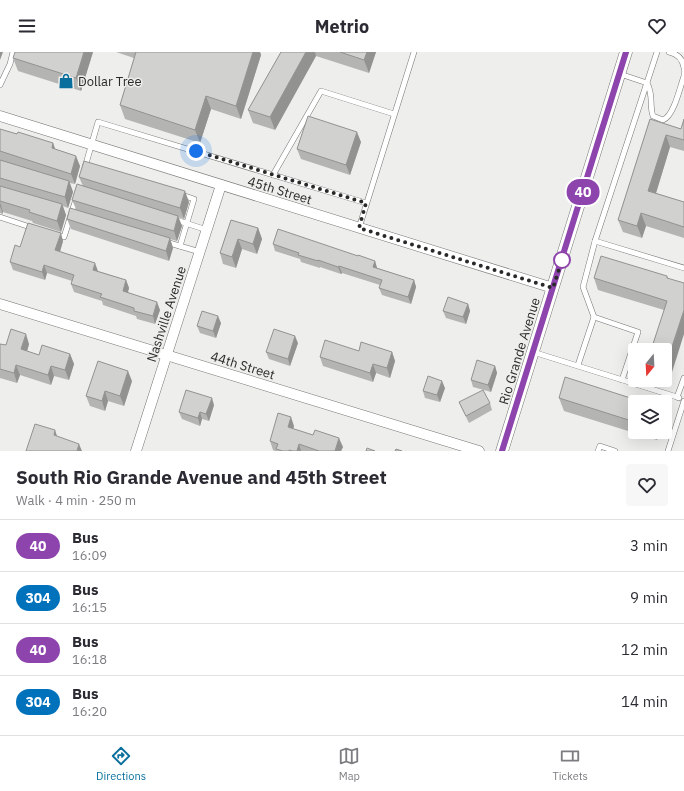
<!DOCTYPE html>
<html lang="en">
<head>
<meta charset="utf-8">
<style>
  body { margin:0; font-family:"IBM Plex Sans",sans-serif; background:#f7f7f7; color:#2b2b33; height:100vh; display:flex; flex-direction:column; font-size:15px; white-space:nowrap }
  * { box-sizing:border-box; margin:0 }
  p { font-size:13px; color:#7c7c81 }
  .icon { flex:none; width:22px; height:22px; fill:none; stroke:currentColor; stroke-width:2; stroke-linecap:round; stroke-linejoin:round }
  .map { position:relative; height:399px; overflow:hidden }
  .panel { display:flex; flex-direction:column; background:#fff; flex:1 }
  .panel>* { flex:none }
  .badge { padding:0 8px; border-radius:13px; font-size:14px; line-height:26px }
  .needle { width:26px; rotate:198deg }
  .controls { position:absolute; left:628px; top:291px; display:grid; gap:8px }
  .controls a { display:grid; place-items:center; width:44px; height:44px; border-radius:4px; background:#fff; box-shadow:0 4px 16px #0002; font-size:20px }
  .you { position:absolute; width:20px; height:20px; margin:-10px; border:3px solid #fff; border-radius:50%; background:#1a73e8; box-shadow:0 0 0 6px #1a73e833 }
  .map>.badge { position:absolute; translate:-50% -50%; box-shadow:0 0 0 2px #fff }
  .round { display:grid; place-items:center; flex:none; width:42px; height:42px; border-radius:4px; background:#f7f7f7 }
  .headline { display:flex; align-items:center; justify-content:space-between; height:68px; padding:0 16px }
  h1 { font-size:19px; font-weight:700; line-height:30px }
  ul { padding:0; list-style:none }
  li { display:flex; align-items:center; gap:12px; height:52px; padding:0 16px; border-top:1px solid #e1e1e2 }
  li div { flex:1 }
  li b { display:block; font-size:15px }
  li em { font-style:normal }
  li .badge { min-width:44px; font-weight:700; text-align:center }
  header { display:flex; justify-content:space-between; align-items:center; height:52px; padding:0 16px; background:#fff; font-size:18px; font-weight:700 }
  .menu { display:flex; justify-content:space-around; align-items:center; height:56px; border-top:1px solid #e1e1e2; background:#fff; font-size:11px; color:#7c7c81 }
  .menu a { display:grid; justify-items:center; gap:2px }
  .menu .on { color:#0a6f9c }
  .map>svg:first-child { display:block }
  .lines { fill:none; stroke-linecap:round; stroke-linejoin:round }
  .service-casing { stroke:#767673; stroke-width:6 }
  .minor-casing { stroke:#767673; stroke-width:11 }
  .tertiary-casing { stroke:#767673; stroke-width:13 }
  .service { stroke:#fff; stroke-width:5 }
  .minor { stroke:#fff; stroke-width:10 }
  .tertiary { stroke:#fff; stroke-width:12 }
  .wall { fill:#b4b5b2 }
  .shaded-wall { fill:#929391 }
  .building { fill:#d1d2cf; stroke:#929391 }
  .line-casing { stroke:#fff; stroke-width:9 }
  .line { stroke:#8e44ad; stroke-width:6 }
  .walk { stroke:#292928; stroke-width:4; stroke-dasharray:0 7.2 }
  .stop-dot { fill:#fff; stroke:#8e44ad; stroke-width:2 }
  .labels { text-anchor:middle; stroke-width:3; stroke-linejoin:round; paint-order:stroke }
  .poi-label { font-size:13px; fill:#292928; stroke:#eeefec; text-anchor:start }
  .street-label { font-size:13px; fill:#292928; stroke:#eeefec }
</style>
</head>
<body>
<header><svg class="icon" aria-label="menu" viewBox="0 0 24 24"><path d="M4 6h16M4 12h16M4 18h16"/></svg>Metrio<svg class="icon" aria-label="heart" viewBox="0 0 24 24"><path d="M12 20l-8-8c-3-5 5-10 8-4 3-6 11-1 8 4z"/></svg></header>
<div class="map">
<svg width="684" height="399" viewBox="0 0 684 399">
  <rect width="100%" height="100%" fill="#eeefec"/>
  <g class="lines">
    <g class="service-casing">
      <g id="service">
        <path d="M669,0c9,2 14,7 15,16"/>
        <path d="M620,22l27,9c7,13 2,22 6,33l10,4c11,-4 17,-33 21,-44v-6"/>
        <path d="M0,33l10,-21 3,-12"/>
        <path d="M85,115l13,-45 268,81"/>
        <path d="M273,123l48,-84 73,23"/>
        <path d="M0,165l33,11"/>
        <path d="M173,167l34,11"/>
        <path d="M359,176l55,-176"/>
        <path d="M56,183l8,2 12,-38"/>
        <path d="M595,189l89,27"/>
        <path d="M166,190l34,10"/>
        <path d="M180,194l14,-47 -12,-4"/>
        <path d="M594,265l44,15 -16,48"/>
        <path d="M533,300l144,45"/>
        <path d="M578,313l16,-48 -11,-30 12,-46 62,-189"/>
        <path d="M679,346l-2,-1 7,-19"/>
        <path d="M598,399l2,-5 15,5"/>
        <path d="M668,399l16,-50"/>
      </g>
    </g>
    <g class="minor-casing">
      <g id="minor">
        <path d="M0,64l553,172"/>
        <path d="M0,252l479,147"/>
        <path d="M136,399l85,-266"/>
      </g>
    </g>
    <g class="tertiary-casing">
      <path id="tertiary" d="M502,399l124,-399"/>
    </g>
    <use href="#service" class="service"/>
    <use href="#minor" class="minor"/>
    <use href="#tertiary" class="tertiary"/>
  </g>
  <g class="wall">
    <path d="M93,0l-12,39 -63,-20 -5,-13z"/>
    <path d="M116,0h144l1,3 -20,64 -30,-10 -11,34 -75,-24 -5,-14 14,-47z"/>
    <path d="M281,0h95l-7,21 -53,-17 -41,74 -22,-7 -5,-13z"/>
    <path d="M650,67l31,10 3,-10v32l-14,-4 -14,46 28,9v36l-38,-12 -4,12 -19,-6 -5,-12z"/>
    <path d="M0,77l17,5 36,9 2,6 25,17 -5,18 -5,-1 3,9 -5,16 -5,-2 3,9 -5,17 -28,-9 -1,-2 -29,-9v2l-3,-1z"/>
    <path d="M361,90l-11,33 -49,-16 -4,-10z"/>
    <path d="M79,125l110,25 -5,17 -6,-2 4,9 -5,15 -7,-2 3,9 -4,13 -98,-32 -4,-10 9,-10 -4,-9 11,-14z"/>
    <path d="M231,168l27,8 4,11 -5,15 -15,-5 -6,19 -13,-4 -3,-11z"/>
    <path d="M63,189l-3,11 38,19 28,9 3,8 -1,4 32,18 -5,14 -18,-5 -1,-3 -33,-11 -1,-4 -28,-9 -3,-8 1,-3 -25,-8 -2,7 -32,-10 -3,-8 10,-15z"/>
    <path d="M273,192l85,12 17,5 2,7 37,12 2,7 -5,17 -29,-9 -3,-7 1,-3 -38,-12 -1,1 -21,-7v1l-19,-6 -1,-3 -25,-8z"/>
    <path d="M667,224l1,2v107l-14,-5h11v-30l-1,-40 -66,-20 -4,-12z"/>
    <path d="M468,252l2,7 -4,13 -20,-6 -3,-7z"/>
    <path d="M221,271l-5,15 -16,-5 -3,-7z"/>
    <path d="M298,291l-8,23 -21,-7 -3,-7z"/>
    <path d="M0,292l6,1 23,-1 -2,7 12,4 31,-1 4,10 -5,16 -15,-4 -3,9 -31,-10 -3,8 -17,-5z"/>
    <path d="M359,299l33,1 3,9 -5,17 -14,-5 -3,9 -50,-16 -3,-9z"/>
    <path d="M495,314l2,7 -6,19 -18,-5 -2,-7z"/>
    <path d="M132,329l-8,25 -16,-5 -3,10 -15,-5 -4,-10z"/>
    <path d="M445,336l-5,14 -15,-4 -2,-7z"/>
    <path d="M559,346l76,4v30h24l-2,8 -93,-29z"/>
    <path d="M459,350l31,1 2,7 -23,13 -7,-14z"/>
    <path d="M214,353l-5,16 -7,-2 -2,7 -18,-7 -3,-7z"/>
    <path d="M294,374l-1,3 50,18 -2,4h-66l-2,-1 -3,-9z"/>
  </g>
  <g class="shaded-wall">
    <path d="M0,0h3l-3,8z"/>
    <path d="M84,0h9l-12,39 -5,-13z"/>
    <path d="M253,0h7l1,3 -20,64 -5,-13z"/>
    <path d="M306,0h9l1,4 -41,74 -5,-13z"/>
    <path d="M367,0h9l-7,21 -5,-13z"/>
    <path d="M206,44l5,13 -11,34 -5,-13z"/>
    <path d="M357,80l4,10 -11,33 -4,-10z"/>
    <path d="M666,83l4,12 -17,56 -5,-12z"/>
    <path d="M53,91l4,11 -5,-6z"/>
    <path d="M76,104l4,10 -5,18 -4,-10z"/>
    <path d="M69,129l4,11 -5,16 -3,-11z"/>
    <path d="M185,139l4,11 -5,17 -4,-11z"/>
    <path d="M0,150l3,10v2l-3,-8z"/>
    <path d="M62,152l4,11 -5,17 -4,-11z"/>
    <path d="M641,161l5,13 -4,12 -5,-12z"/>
    <path d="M178,164l4,10 -5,15 -3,-10z"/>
    <path d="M258,176l4,11 -5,15 -4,-10z"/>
    <path d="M61,181l2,8 -5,17 -3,-8z"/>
    <path d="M170,186l3,10 -4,13 -3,-10z"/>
    <path d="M238,187l4,10 -6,19 -4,-11z"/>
    <path d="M375,209l2,7 -2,6 -2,-7z"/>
    <path d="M95,211l3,8 -5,-1z"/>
    <path d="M44,213l3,8 -2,7 -3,-8z"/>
    <path d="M339,214l3,7 -1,1 -3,-7z"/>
    <path d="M126,228l3,8 -3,11 -3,-8z"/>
    <path d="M414,228l2,7 -5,17 -3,-7z"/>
    <path d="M157,250l3,8 -5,14 -2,-8z"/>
    <path d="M468,252l2,7 -4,13 -3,-7z"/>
    <path d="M684,258v24l-16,51 -3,-8v-9z"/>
    <path d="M218,264l3,7 -5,15 -3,-7z"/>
    <path d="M26,282l3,10 -4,15 -4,-10z"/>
    <path d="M295,284l3,7 -8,23 -2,-7z"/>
    <path d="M392,300l3,9 -5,17 -3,-10z"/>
    <path d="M70,302l4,10 -5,16 -4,-10z"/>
    <path d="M373,312l3,9 -3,9 -3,-9z"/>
    <path d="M16,313l4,10 -3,8 -3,-10z"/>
    <path d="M51,314l3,10 -3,9 -3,-10z"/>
    <path d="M495,314l2,7 -6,19 -3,-7z"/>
    <path d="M128,319l4,10 -8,25 -4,-10z"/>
    <path d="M442,329l3,7 -5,14 -3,-7z"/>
    <path d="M105,339l3,10 -3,10 -3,-10z"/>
    <path d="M212,346l2,7 -5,16 -3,-7z"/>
    <path d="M200,360l2,7 -2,7 -2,-8z"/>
    <path d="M291,365l3,9 -3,10 -3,-9z"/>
    <path d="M55,378l3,9 -4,-4z"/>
    <path d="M654,380h5l-2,8z"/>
    <path d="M339,386l4,9 -2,4h-6z"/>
    <path d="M79,392l3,7h-5z"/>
    <path d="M299,392l2,7h-4z"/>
  </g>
  <g class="building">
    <path d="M15,0h69l-8,26 -63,-20z"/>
    <path d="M136,0h117l-17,54 -30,-10 -11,34 -75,-25z"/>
    <path d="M281,0h25l-36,65 -22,-7z"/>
    <path d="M340,0h27l-3,8z"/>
    <path d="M308,64l49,16 -11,33 -49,-16z"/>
    <path d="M650,67l31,10 3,-10v21l-18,-5 -18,56 36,11v25l-43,-14 -4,13 -19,-6z"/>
    <path d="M0,77l17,5 1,-2 35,11 -1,5 24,8 -5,18 -71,-23z"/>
    <path d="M0,108l69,21 -4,16 -65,-19z"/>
    <path d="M84,109l101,30 -5,17 -101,-31z"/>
    <path d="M77,132l101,32 -4,15 -102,-31z"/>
    <path d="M0,134l62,18 -5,17 -28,-9 1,-2 -30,-9z"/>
    <path d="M70,156l100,30 -4,13 -99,-32z"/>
    <path d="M231,168l27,8 -5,16 -15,-5 -6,18 -12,-4z"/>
    <path d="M28,171l33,10 -6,17 40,13 -2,7 33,10 -3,11 34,11 -4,14 -19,-5v-3l-34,-11 2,-3 -31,-10 3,-9 -30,-10 -2,7 -32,-10 5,-17 5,2z"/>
    <path d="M278,177l80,27v-1l17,6 -2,6 41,13 -6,17 -29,-9 3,-8 -43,-14 -1,1 -20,-7v1l-20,-6 1,-2 -26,-9z"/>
    <path d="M601,204l66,20v2l17,5v27l-19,58v-18h-14l16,-49 -73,-23z"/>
    <path d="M448,245l20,7 -5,13 -20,-6z"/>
    <path d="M202,259l16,5 -5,15 -16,-5z"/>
    <path d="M11,277l15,5 -5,15 18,6 3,-10 28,9 -5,16 -14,-4 -3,9 -32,-10 -2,8 -14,-4v-25l6,1z"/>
    <path d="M274,277l21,7 -7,23 -22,-7z"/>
    <path d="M325,288l34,11 2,-9 31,10 -5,16 -14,-4 -3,9 -50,-16z"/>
    <path d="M477,308l18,6 -7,19 -17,-5z"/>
    <path d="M98,309l30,10 -8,25 -15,-5 -3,10 -16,-5z"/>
    <path d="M428,324l14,5 -5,14 -14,-4z"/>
    <path d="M565,325l78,25h-8v20l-76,-24z"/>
    <path d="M186,338l26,8 -6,16 -6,-2 -2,6 -19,-6z"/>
    <path d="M483,338l7,13 -24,13 -7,-14z"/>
    <path d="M278,361l13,4 -3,10 25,8 2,-5 24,8 -4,13h-16l-20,-7 -2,7h-4l-4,-1v1h-6l-7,-2 2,-5 -8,-3z"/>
    <path d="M35,372l20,6 -1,5 25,9 -2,7h-51z"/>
    <path d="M367,396l8,3h-9z"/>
    <path d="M396,397l6,2h-7z"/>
  </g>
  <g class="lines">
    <g class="line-casing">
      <path id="line" d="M502,399l124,-399"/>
    </g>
    <use href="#line" class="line"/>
    <path class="walk" d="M196,99l170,52 -7,25 194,60 9,-28"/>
  </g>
  <defs>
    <g id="shop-bare" transform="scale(1.2)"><path d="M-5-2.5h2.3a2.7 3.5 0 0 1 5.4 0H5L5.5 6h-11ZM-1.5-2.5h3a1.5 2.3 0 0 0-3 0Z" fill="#0a6f9c" stroke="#eeefec" stroke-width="2.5" paint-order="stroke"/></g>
  </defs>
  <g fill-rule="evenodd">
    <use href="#shop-bare" x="66" y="29"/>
  </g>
  <circle class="stop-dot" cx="562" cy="208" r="8"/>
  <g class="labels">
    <g class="poi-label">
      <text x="78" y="34">Dollar Tree</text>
    </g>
    <g class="street-label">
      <text transform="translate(280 138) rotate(17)" y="5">45th Street</text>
      <text transform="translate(166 262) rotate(-72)" y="5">Nashville Avenue</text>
      <text transform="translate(519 299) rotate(-73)" y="5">Rio Grande Avenue</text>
      <text transform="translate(243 313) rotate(17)" y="5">44th Street</text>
    </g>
  </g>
</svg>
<div class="controls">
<a><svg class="needle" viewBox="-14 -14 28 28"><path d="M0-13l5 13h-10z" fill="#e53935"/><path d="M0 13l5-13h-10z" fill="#7c7c81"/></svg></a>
<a><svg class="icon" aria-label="layers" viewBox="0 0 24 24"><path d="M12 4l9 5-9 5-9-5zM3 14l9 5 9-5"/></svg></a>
</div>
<div class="you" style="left:196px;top:99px"></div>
<b class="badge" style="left:583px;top:140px;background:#8e44ad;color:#fff">40</b>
</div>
<section class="panel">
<div class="headline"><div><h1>South Rio Grande Avenue and 45th Street</h1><p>Walk · 4 min · 250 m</p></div><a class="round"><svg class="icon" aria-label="heart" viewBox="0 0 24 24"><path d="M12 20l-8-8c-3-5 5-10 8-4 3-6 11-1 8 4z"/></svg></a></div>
<ul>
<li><span class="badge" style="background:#8e44ad;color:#fff">40</span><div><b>Bus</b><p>16:09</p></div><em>3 min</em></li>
<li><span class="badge" style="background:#0072bc;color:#fff">304</span><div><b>Bus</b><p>16:15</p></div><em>9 min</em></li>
<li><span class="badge" style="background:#8e44ad;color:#fff">40</span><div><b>Bus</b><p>16:18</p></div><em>12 min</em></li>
<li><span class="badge" style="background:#0072bc;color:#fff">304</span><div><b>Bus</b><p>16:20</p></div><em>14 min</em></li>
</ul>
</section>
<nav class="menu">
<a class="on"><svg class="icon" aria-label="directions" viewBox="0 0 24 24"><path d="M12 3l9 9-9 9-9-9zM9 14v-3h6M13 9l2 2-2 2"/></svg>Directions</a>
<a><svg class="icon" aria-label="map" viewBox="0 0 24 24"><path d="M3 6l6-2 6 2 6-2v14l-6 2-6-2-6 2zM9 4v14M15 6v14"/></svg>Map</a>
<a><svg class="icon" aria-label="tickets" viewBox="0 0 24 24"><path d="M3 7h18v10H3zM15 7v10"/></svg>Tickets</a>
</nav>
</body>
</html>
